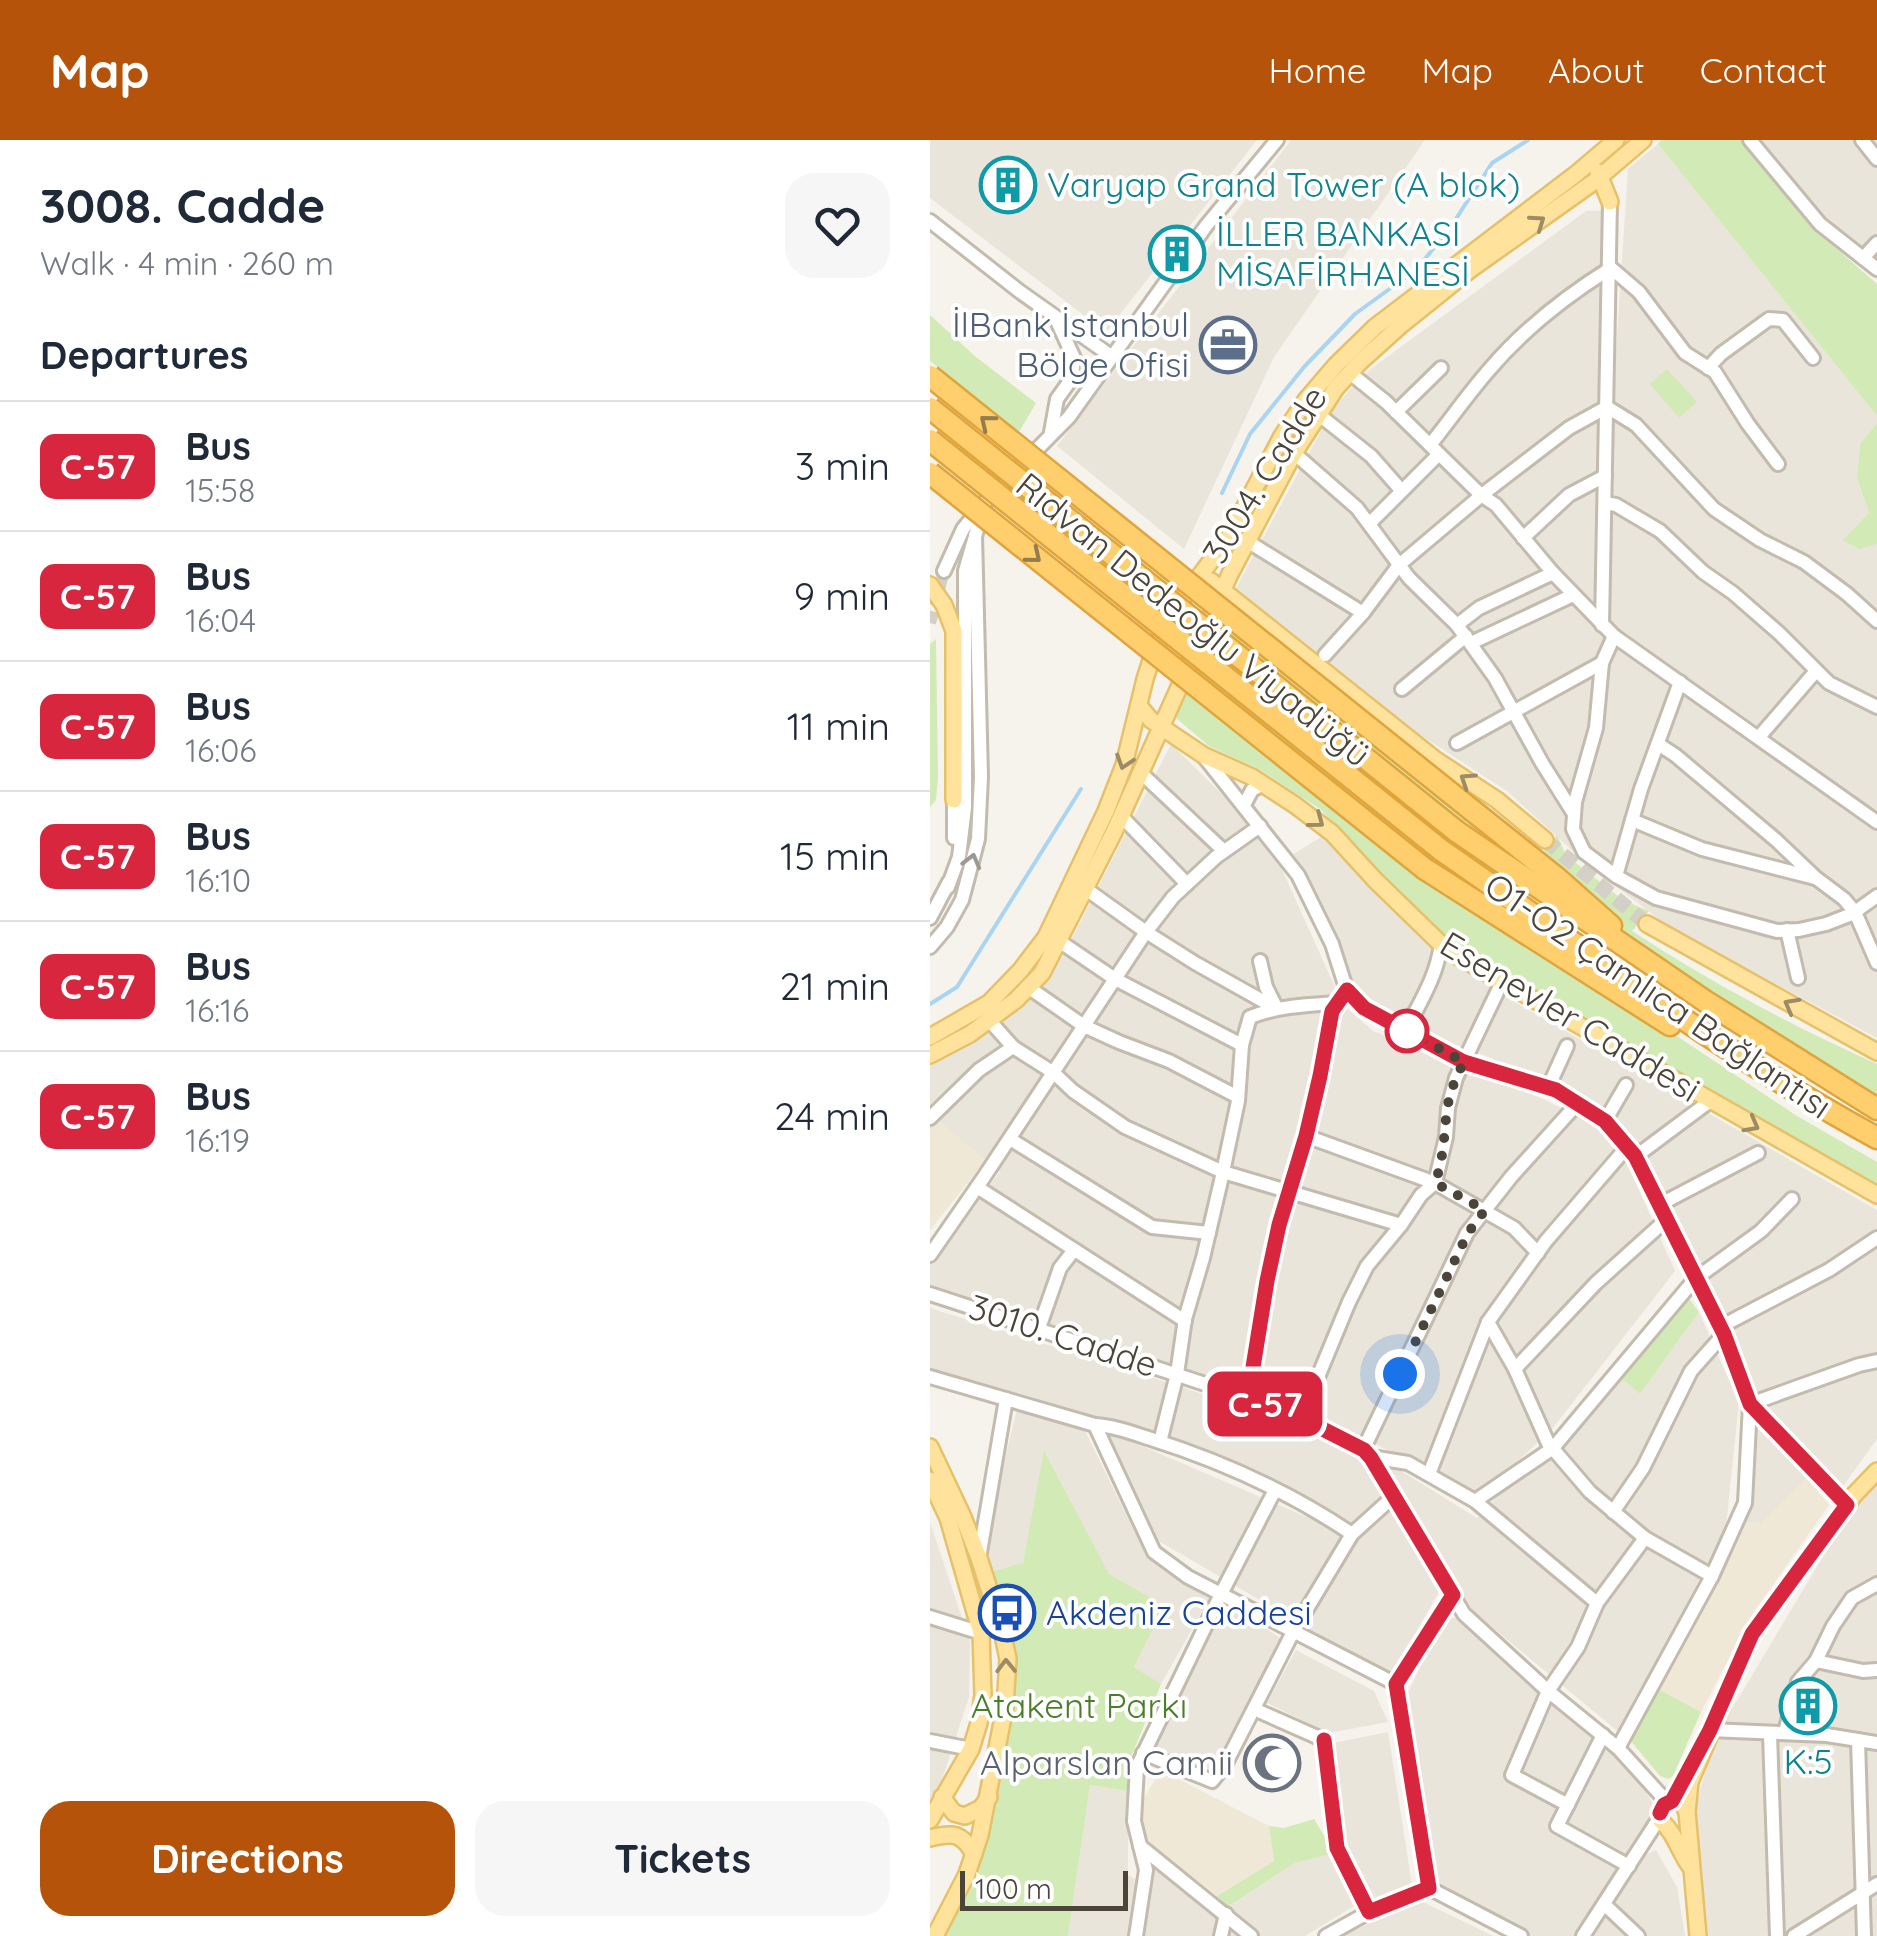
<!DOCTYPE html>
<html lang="en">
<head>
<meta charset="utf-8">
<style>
  body { margin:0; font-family:Quicksand,sans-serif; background:#f6f6f7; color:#1f2937; height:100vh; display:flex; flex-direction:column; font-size:38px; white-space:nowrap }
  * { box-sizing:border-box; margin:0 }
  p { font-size:32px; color:#747a83 }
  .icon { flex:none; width:55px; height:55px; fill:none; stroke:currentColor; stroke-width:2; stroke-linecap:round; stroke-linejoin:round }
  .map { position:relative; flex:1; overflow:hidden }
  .drawer { display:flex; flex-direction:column; background:#fff; width:930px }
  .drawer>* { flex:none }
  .badge { padding:0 20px; border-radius:15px; font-size:35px; line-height:65px }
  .scale { position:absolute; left:30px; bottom:25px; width:168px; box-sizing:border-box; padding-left:10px; border:5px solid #4b4439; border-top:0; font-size:28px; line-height:35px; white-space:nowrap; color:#4b4439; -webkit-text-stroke:8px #fff; paint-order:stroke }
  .you { position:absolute; width:50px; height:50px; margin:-25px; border:8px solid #fff; border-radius:50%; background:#1a73e8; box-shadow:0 0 0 15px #1a73e833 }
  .map>.badge { position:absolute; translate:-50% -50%; box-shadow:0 0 0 5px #fff }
  h2 { padding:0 40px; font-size:38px; line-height:90px }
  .round { display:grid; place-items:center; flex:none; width:105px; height:105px; border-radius:30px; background:#f6f6f7 }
  .overview { display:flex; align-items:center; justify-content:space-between; height:170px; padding:0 40px }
  h1 { font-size:48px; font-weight:700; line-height:75px }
  .cta { display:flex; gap:20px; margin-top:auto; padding:20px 40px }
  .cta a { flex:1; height:115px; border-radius:30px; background:#b45309; color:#fff; font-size:40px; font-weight:700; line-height:115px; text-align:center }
  .cta a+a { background:#f6f6f7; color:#1f2937 }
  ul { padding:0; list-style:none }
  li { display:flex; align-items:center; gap:30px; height:130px; padding:0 40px; border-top:2px solid #e0e1e3 }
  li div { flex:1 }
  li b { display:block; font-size:38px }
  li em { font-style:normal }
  li .badge { min-width:110px; font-weight:700; text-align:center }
  header { display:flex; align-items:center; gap:60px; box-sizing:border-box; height:140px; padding:0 50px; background:#b45309; color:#fff }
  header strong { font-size:48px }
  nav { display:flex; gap:55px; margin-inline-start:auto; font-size:35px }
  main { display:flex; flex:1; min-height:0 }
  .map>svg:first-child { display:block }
  .residential { fill:#eae5da }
  .education { fill:#efe8d6 }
  .green { fill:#d2eab5 }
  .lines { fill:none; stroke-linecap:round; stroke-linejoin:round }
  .stream { stroke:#a9d4f2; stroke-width:4 }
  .minor-tunnel { stroke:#d4d0c8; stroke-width:12; stroke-dasharray:12 6; stroke-linecap:butt }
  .major-tunnel { stroke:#d4d0c8; stroke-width:15; stroke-dasharray:15 8; stroke-linecap:butt }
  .minor-casing { stroke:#c2bbae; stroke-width:18 }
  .major-casing { stroke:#e6c16a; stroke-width:20 }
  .highway-casing { stroke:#e0a43c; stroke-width:25 }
  .minor { stroke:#fff; stroke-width:12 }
  .major { stroke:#ffe39c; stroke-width:15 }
  .highway { stroke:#ffcf6e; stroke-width:20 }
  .highway-bridge-casing { stroke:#e0a43c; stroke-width:25; stroke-linecap:butt }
  .highway-bridge { stroke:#ffcf6e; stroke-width:20 }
  .oneway { stroke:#9c8c66 }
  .oneway2 { stroke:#937c4e }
  .oneway3 { stroke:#9c9892 }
  .line-casing { stroke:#fff; stroke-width:22 }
  .line { stroke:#d7263d; stroke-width:15 }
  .walk { stroke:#4b4439; stroke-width:10; stroke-dasharray:0 18 }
  .stop-dot { fill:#fff; stroke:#d7263d; stroke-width:5 }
  .labels { text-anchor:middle; stroke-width:8; stroke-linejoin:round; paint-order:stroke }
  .culture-label { font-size:35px; fill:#0d838f; stroke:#fff; text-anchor:start }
  .service-label { font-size:35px; fill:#4e5e75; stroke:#fff; text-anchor:end }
  .street-label { font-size:35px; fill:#4b4439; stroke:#fff }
  .transit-label { font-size:35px; fill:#164399; stroke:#fff; text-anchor:start }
  .park-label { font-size:35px; fill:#4a7f2a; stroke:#fff }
  .worship-label { font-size:35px; fill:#5b616d; stroke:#fff; text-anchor:end }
</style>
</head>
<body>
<header>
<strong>Map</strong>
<nav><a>Home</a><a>Map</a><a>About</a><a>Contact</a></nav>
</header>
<main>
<section class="drawer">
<div class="overview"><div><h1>3008. Cadde</h1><p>Walk · 4 min · 260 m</p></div><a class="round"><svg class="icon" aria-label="heart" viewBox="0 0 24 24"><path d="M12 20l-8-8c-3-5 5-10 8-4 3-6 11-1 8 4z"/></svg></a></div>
<h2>Departures</h2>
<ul>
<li><span class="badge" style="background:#d7263d;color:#fff">C-57</span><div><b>Bus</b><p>15:58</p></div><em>3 min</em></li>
<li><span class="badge" style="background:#d7263d;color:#fff">C-57</span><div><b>Bus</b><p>16:04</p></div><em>9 min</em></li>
<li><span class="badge" style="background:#d7263d;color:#fff">C-57</span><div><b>Bus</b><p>16:06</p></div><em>11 min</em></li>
<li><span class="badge" style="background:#d7263d;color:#fff">C-57</span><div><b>Bus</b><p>16:10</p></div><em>15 min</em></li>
<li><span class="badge" style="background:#d7263d;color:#fff">C-57</span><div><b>Bus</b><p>16:16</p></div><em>21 min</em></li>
<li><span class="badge" style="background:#d7263d;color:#fff">C-57</span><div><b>Bus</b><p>16:19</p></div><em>24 min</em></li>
</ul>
<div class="cta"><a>Directions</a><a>Tickets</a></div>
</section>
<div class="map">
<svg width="947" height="1796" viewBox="0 0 947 1796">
  <rect width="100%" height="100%" fill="#f6f3ec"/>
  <g class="residential">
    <path d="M0,0h327l-151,192 -176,-134z"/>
    <path d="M361,0h134l-151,217 -90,192 -127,-103z"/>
    <path d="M828,0h119v121l-54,-40z"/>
    <path d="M728,4l219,272v7l-17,21 -3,34 12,35 -10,35 18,-4v494l-209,-112 -80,-61 -81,-74 -133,-86 -140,-113 97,-180 21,-25 20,-19 214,-157h15v181l12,5 15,-228z"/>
    <path d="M241,604l63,62 46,59 63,140 30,26 172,69 49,25 34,40 47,106 -122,157 -75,71 -132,-71 -416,-133v-35l70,-88 -65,-54 -5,4v-56l70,-43 63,-67z"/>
    <path d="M394,695l114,116 63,43 376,216v229l-36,50 -57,-58 -27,-36 -112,-236 -24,-34 -36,-24 -99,-45 -96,-35 -33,-26 -68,-138z"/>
    <path d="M0,1168l249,78 183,64 25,43 -30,36 -222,-102 -205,-59z"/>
    <path d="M769,1172l40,91 -14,133 -24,40 -80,158 -147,-122 -87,-140 6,-6 84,52 42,-44 28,-11 70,-88 23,19z"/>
    <path d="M87,1269l66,18 64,130 62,42 -48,85 -27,-16 31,-62 -56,-31 -64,-124 -22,112 -34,9 -5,-26z"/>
    <path d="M175,1290l253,109 29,-32 54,81 -50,89 -239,-140 -51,-101z"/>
    <path d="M829,1290l48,48 -46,46 -16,-1 3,-91z"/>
    <path d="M947,1342v454h-172l-11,-123 21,-76 130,-217z"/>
    <path d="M0,1382l40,120 -1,55 -39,119z"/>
    <path d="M295,1462l60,39 -80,143 -63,-28z"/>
    <path d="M514,1477l12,1 148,118 25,27 27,46 -79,127h-46l-91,-53 -16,-24 -20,-158z"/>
    <path d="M366,1510l78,41 14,31 -59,11 -62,-30z"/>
    <path d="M458,1592l24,153 -42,16 -31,-74 -6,-84z"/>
    <path d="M160,1645l38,6v84l10,6 -10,55h-60z"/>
    <path d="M726,1710l21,37 8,49h-93l34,-57 19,-24z"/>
    <path d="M401,1714l28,49 -54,33h-48l-30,-29 68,-44z"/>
    <path d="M224,1730l28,13 55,53h-94z"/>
    <path d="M491,1761l72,35h-153z"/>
  </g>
  <g class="education">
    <path d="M5,978l51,42 -56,70v-107z"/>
    <path d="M877,1338l22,27 -78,111 -50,96 -43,-23 87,-166 16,1z"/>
    <path d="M231,1630l108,56 5,35 -57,35 -46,-36 -31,-18 2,-41z"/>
  </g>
  <g class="green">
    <path d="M731,0h81l79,95 56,49v132l-219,-272z"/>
    <path d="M0,175l46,42 60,46 -17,29 -89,-71z"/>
    <path d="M737,229l30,33 -18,16 -29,-34z"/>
    <path d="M947,283v121l-18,5 -16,-9 26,-27 -12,-35 3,-34z"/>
    <path d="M292,480l98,83 118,69 46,31 59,49 14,-17 9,20 57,45 26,11 -17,20c78,51 160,95 245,133v33l-24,-13 -187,-118 -88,-65 -114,-78 -30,35 97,81 266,177 80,46v27l-165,-98 -233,-130 -34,-26 -49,-46 -76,-80 -61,-40 -50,-23 -33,-28 21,-53z"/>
    <path d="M6,499l2,139 -2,22 -6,7v-163z"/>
    <path d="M751,1148l18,24 -59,82 -23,-19z"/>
    <path d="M114,1310l65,124 56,32 -31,61 27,17 -30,73 -3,34 -38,-6 -22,151h-125l31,-52 23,-84 12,-72 4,-59 -24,-97 34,-9z"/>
    <path d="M728,1549l43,23 -28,64 -5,3 -8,-3 -30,-36z"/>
    <path d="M384,1679l11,18 6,17 -36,9 -68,44 -10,-11 57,-35 -5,-35 15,2z"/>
  </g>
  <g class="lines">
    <g class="stream">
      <path d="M292,353l28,-59 54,-67 51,-53 62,-45 35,-44 40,-62 36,-23"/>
      <path d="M0,864l27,-17 124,-198"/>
    </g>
    <path class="minor-tunnel" d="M0,483l14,-52"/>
    <path class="major-tunnel" d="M615,700l102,84"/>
    <g class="minor-casing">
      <g id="minor">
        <path d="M820,0l70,84 57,45"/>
        <path d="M932,0l15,19"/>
        <path d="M0,81l89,70 92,65"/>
        <path d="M933,118l14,-15"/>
        <path d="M778,228l13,-14 48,-35 14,1 30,38"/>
        <path d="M420,233l36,29 95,93 15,10 57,68 61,63 263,186"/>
        <path d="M466,272l45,-44"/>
        <path d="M388,274l53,42 30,34"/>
        <path d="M121,292l6,-33 15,-21 2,-20 -17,-37"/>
        <path d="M500,305c20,-25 38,-51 59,-75 34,-40 77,-74 122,-102l28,24 46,61 30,19 33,52 30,40"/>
        <path d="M364,313l63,55 52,70 48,47 38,53 47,85 32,51"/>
        <path d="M675,363l11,2 44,26 43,41 30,21 47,41 49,49 48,24"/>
        <path d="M440,383l69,-69"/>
        <path d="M593,398l46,-43 36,-19"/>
        <path d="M317,401l116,72"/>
        <path d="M14,431l19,-42 22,-27 84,-85 137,-191 71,-86"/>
        <path d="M527,485l22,-17 74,-35"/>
        <path d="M672,485l8,-423"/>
        <path d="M684,496l-12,27 -6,65 -21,74 -2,27 11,23 32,24 40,22 121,33 22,-1 27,-6 26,-10 25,-18"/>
        <path d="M541,503l102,-48"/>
        <path d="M395,515l38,-42 36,-48 84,-71 86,-66 38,-21 29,18 78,84 46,31 44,22 43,32 30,27"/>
        <path d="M472,549l64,-53"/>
        <path d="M829,597l57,-66"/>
        <path d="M527,603l145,-80"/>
        <path d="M728,604l17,11 101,85 40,38 28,21 11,13 22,51"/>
        <path d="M275,618l93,117 34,69 15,47 17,17 99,54 93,28 49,31 30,36 89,177 26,70 97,101"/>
        <path d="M211,633l83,78"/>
        <path d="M24,660v38"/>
        <path d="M314,665l8,-15 11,-6"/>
        <path d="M191,676l66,68"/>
        <path d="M702,680l70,29 113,29"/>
        <path d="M686,736l25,-87 39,-107"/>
        <path d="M18,747l11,-30 6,-50v-236l18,-62"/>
        <path d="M156,749l60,43 49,31 82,46"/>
        <path d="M0,778l19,-36"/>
        <path d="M857,790l11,48"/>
        <path d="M129,801l56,38 127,66"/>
        <path d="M0,807l17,-20 15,-27 16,-61 3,-62 -6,-242"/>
        <path d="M330,821l6,26 10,20"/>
        <path d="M98,847l56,39 35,16 50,19 69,36"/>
        <path d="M59,880l24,27 41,26 19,18 52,36 98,45 178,53"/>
        <path d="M476,890c14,-28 31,-54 35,-86"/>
        <path d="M618,948l19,-42"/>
        <path d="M0,978l49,-48 34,-23"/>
        <path d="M675,981l21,-36"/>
        <path d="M376,996l129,47 79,45 24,25"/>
        <path d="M80,999l142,88 57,6"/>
        <path d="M705,1017l75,-56"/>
        <path d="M47,1047l208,134"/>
        <path d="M729,1065l99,-52"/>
        <path d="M0,1115l54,-78 162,-245 27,-35 43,-40 44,-31"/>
        <path d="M0,1154l318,104 53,20 62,32 8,7 93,157 84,77 70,57 49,54"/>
        <path d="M558,1182l27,47 33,74 42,49 55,46 67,38"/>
        <path d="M790,1187l109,-57 48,-32"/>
        <path d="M109,1188l21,-60 14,-18"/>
        <path d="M585,1229l81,-86 70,-63"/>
        <path d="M0,1237l165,48c18,1 35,7 53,13 70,22 142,54 204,96"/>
        <path d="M318,1258l31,-173 27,-89 14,-60 11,-65 8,-11"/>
        <path d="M820,1264l109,-39 18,-4"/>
        <path d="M371,1278l48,-116 18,-36 34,-41 20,-30 14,-12 11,-46 2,-29 8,-30 46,-96"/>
        <path d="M165,1285l59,127 34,25 208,107"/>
        <path d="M230,1302l17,-68 8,-55 18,-61 20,-86 15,-71 4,-56 8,-28c28,-11 57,-12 87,-14"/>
        <path d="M433,1310l104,-217 44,-56 66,-73"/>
        <path d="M441,1317l37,6 67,38 122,102"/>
        <path d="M499,1334l59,-152 58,-81 81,-94"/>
        <path d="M545,1361l78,-53 142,-169 66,-48 31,-32"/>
        <path d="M683,1372l30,-44 48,-97 33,-37"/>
        <path d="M49,1418l27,-159"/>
        <path d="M0,1477l51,16"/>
        <path d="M886,1521l47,10 14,-1"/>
        <path d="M466,1544l33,204"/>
        <path d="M466,1544l57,-89"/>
        <path d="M324,1569l70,31 13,108 32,64"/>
        <path d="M780,1590l117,5 50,8"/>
        <path d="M855,1592l13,-50 18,-21 17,-35 19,-28 25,-14"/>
        <path d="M840,1594l7,202"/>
        <path d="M673,1595l-46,91 72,40"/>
        <path d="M928,1600l6,196"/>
        <path d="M0,1601l41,8"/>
        <path d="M688,1608l94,-172 33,-73 5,-99"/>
        <path d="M213,1613l69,28 13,-16 68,-133 59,-98 42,-38"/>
        <path d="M638,1665l-56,-30 36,-84 30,-44 19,-44 48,-65"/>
        <path d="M210,1706l111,90"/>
        <path d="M499,1748l92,48"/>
        <path d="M674,1764l34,32"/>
        <path d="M206,1796l10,-66 -12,-49 3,-54 84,-173 54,-104"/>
        <path d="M291,1796l5,-22"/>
        <path d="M396,1796l43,-24 60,-24"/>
        <path d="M653,1796l77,-119"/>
        <path d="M864,1796l83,-52"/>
      </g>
    </g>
    <g class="major-casing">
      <g id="major">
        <path d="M668,32l12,30"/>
        <path d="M269,440l12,1 225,179 61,40 48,40"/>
        <path d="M0,445l14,20 10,26v169"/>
        <path d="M210,567l11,13 52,35 49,22 43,28 37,28 43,47 72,70 430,245"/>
        <path d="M717,784l230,128"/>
        <path d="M0,897l59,-34 31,-32 26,-34 60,-126 18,-46 21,-86 10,-31 25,-46 49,-65 53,-101 24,-36 30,-35 39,-38 201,-153 40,-34"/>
        <path d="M0,915l40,-21 46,-34 26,-27 72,-141 116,-258 64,-121 42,-65 24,-26 40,-36 71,-57 124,-88 48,-41"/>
        <path d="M0,1307l33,70 16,41 22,68 7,33 -3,48 -25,128 -13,39 -32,62"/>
        <path d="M0,1340l18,38 33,115 2,62 -4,28 -8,26 -41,71"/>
        <path d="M758,1629l-17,32 -10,8v12c15,13 17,29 29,45"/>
        <path d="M12,1657l12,16 11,3 16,-8 8,-11"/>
        <path d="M754,1666l3,6 11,124"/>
        <path d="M757,1672l3,-30 62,-148 102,-139 23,-24"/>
        <path d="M0,1698c23,-6 32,-5 44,16"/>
      </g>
    </g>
    <g class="highway-casing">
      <g id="highway">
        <path d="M543,671l84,67 54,48"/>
        <path d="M526,691l249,170 172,108"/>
        <path d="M511,710c143,99 283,205 436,288"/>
        <path d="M495,729l245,156"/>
      </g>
    </g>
    <use href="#minor" class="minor"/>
    <use href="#major" class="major"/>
    <use href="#highway" class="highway"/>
    <g class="highway-bridge-casing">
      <g id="highway-bridge">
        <path d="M0,236l543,435"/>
        <path d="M0,268l526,423"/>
        <path d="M0,300l511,410"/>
        <path d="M0,333l495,396"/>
      </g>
    </g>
    <use href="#highway-bridge" class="highway-bridge"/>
  </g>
  <defs><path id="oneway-chevron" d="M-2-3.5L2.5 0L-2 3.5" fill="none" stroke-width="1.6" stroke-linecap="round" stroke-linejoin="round" transform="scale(2.5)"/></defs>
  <g class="oneway">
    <use href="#oneway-chevron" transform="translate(608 82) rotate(-35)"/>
    <use href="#oneway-chevron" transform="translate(194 622) rotate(108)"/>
    <use href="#oneway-chevron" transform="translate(537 640) rotate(-147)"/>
    <use href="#oneway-chevron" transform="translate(387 681) rotate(37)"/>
    <use href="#oneway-chevron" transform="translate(861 865) rotate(-151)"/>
    <use href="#oneway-chevron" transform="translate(822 985) rotate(29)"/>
    <use href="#oneway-chevron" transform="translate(76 1526) rotate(-91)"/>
  </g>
  <g class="oneway2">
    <use href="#oneway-chevron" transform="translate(57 282) rotate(-141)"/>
    <use href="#oneway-chevron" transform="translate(104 416) rotate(39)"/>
  </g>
  <use class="oneway3" href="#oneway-chevron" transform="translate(42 721) rotate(-75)"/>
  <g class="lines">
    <g class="line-casing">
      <path id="line" d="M394,1600l13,108 32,64 60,-24 -33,-204 57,-89 -82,-137 -7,-8 -63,-32 -53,-20 19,-117 12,-56 27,-89 14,-60 12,-65 15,-21 17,18 100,54 92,28 49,31 30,35 89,178 26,70 97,101 -95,129 -42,96 -38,71 -8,4 -4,8"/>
    </g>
    <use href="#line" class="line"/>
    <path class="walk" d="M470,1234l68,-141 17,-23 -50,-27c9,-25 9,-49 12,-74 3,-17 9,-33 17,-47l-57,-31"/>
  </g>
  <defs>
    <g id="building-ring" transform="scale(2.875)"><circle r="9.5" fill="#fff" stroke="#0f9aa8" stroke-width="1.5"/><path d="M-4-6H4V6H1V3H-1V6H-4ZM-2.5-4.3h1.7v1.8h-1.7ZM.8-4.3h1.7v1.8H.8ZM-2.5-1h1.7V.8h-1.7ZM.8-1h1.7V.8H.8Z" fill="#0f9aa8"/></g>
    <g id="office-ring" transform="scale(2.875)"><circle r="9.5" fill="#fff" stroke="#5c6f8a" stroke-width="1.5"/><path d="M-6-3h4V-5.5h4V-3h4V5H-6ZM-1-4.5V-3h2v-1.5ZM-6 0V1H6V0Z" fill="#5c6f8a"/></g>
    <g id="bus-ring" transform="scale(2.875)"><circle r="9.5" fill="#fff" stroke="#1a4fb4" stroke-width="1.5"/><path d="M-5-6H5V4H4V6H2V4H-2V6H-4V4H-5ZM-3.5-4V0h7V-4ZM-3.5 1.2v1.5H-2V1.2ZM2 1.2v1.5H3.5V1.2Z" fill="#1a4fb4"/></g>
    <g id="mosque-ring" transform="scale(2.875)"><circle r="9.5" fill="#fff" stroke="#6b7280" stroke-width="1.5"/><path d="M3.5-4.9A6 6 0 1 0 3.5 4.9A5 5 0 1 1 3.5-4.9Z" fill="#6b7280"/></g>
  </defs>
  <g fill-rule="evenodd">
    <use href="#building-ring" x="78" y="45"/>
    <use href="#building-ring" x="247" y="114"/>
    <use href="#office-ring" x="298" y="205"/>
    <use href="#bus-ring" x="77" y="1473"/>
    <use href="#building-ring" x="878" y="1566"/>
    <use href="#mosque-ring" x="342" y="1623"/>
  </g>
  <circle class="stop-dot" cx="477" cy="891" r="20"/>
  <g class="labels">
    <g class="culture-label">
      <text x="117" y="57">Varyap Grand Tower (A blok)</text>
      <text x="286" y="106">İLLER BANKASI<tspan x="286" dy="40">MİSAFİRHANESİ</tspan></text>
      <text x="878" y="1634" text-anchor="middle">K:5</text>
    </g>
    <g class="service-label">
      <text x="259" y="197">İlBank İstanbul<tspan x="259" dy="40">Bölge Ofisi</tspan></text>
    </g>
    <g class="street-label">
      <text transform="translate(335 335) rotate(-58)" y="12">3004. Cadde</text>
      <text transform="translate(263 480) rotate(39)" y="12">Rıdvan Dedeoğlu Viyadüğü</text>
      <text transform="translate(728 856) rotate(34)" y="12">O1-O2 Çamlıca Bağlantısı</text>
      <text transform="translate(640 877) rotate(31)" y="12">Esenevler Caddesi</text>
      <text transform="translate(133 1196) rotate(18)" y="12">3010. Cadde</text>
    </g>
    <g class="transit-label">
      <text x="116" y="1485">Akdeniz Caddesi</text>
    </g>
    <g class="park-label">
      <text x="149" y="1578">Atakent Parkı</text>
    </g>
    <g class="worship-label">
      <text x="303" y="1635">Alparslan Camii</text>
    </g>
  </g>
</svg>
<div class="scale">100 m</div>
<div class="you" style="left:470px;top:1234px"></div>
<b class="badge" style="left:335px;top:1264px;background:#d7263d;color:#fff">C-57</b>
</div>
</main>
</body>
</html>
